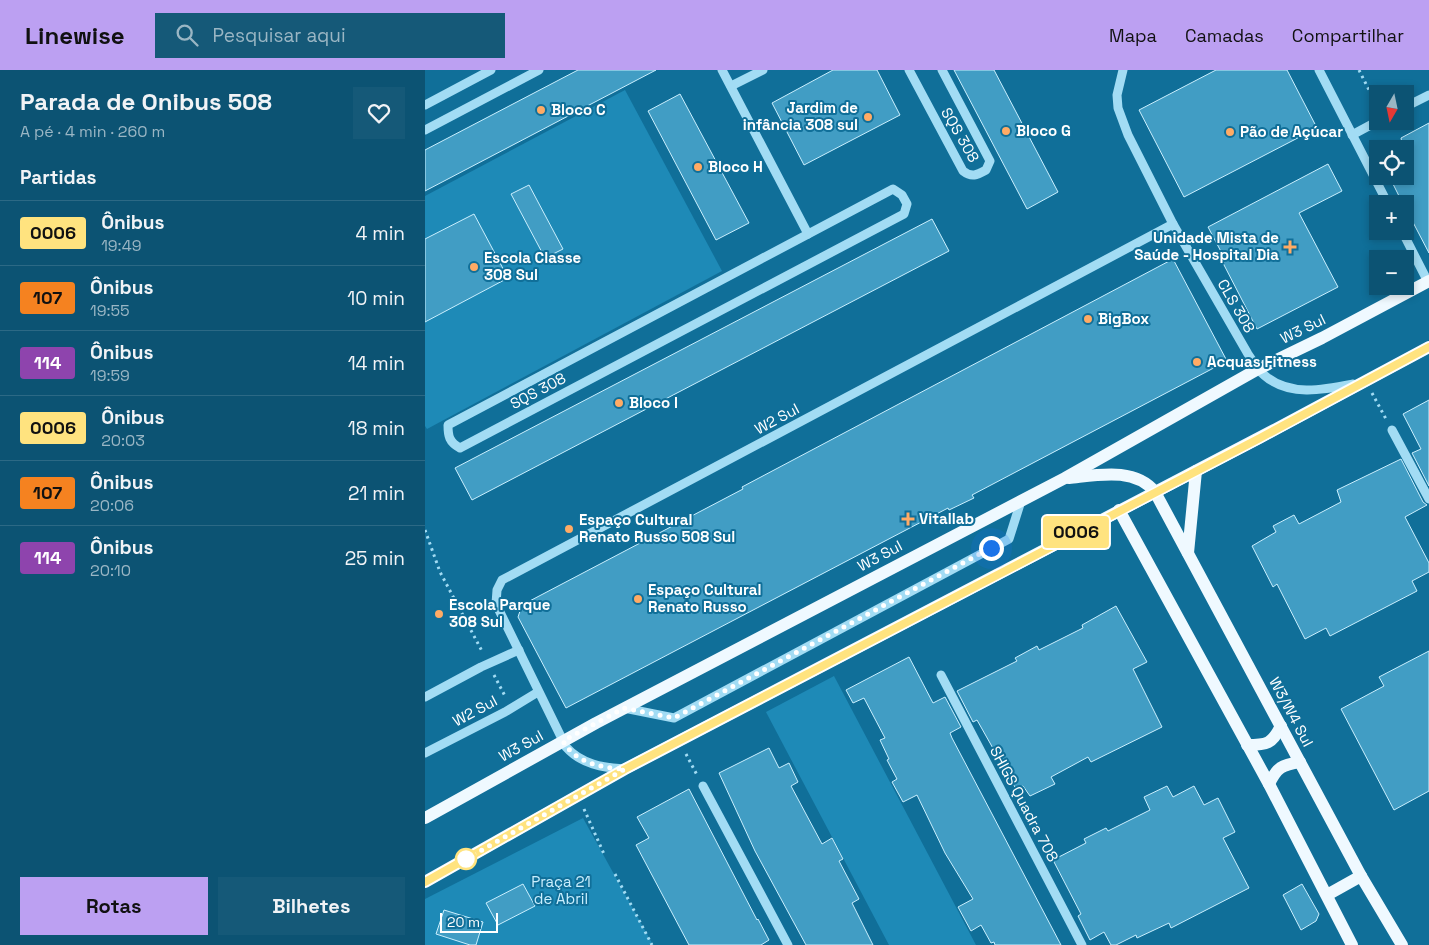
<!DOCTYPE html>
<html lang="pt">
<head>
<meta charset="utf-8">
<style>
  body { margin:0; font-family:"Space Grotesk",sans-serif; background:#155978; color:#f1f3f6; height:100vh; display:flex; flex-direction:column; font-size:19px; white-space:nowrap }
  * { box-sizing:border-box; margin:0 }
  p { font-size:16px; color:#9ab6c4 }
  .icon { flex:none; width:28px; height:28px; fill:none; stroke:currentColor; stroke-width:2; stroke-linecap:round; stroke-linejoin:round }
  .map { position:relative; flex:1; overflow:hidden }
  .side { display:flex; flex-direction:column; background:#0c5373; width:425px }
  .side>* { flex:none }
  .badge { padding:0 10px; border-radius:4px; font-size:18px; line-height:32px }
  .needle { width:32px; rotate:189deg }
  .buttons { position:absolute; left:944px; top:15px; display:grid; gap:10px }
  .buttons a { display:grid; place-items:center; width:45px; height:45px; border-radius:0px; background:#0c5373; box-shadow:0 2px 8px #0003; font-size:25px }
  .scale { position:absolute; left:15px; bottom:12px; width:58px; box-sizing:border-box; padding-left:5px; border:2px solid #fff; border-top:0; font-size:14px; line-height:18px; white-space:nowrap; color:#fff; -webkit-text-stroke:4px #106f99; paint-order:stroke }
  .you { position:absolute; width:25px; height:25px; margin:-12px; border:4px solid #fff; border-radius:50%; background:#1a73e8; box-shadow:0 0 0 8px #1a73e833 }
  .map>.badge { position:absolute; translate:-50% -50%; box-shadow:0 0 0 2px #fff }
  h2 { padding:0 20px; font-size:19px; line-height:45px }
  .round { display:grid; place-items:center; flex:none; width:52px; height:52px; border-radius:0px; background:#155978 }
  .overview { display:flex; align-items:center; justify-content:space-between; height:85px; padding:0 20px }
  h1 { font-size:24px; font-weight:700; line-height:38px }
  .button { display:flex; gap:10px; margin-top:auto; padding:10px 20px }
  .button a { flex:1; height:58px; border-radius:0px; background:#bca0f2; color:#111; font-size:20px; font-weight:700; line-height:58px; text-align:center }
  .button a+a { background:#155978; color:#f1f3f6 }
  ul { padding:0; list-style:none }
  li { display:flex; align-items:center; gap:15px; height:65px; padding:0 20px; border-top:1px solid #2c6985 }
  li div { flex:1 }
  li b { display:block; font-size:19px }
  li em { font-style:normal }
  li .badge { min-width:55px; font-weight:700; text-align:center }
  header { display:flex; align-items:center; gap:30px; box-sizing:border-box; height:70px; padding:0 25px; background:#bca0f2; color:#111 }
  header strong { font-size:24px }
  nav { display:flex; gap:28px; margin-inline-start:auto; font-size:18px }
  .search { width:350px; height:45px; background:#155978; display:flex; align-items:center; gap:12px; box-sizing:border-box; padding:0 18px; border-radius:0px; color:#9ab6c4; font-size:19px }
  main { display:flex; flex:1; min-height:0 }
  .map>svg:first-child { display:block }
  .green { fill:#1e8ab7 }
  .building { fill:#419dc4; stroke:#caeffe }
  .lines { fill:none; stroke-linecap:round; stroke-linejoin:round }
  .path { stroke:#a2dcf4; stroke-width:3; stroke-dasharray:2.5 4; stroke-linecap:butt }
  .minor { stroke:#a2dcf4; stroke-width:9 }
  .major { stroke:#eff9ff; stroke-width:12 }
  .line-casing { stroke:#fff; stroke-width:11 }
  .line { stroke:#ffe37f; stroke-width:8 }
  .walk { stroke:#fff; stroke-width:5; stroke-dasharray:0 9 }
  .poi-dot { fill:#ffab65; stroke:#106f99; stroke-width:2 }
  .stop-dot { fill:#fff; stroke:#ffe37f; stroke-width:2.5 }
  .labels { text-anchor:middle; stroke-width:4; stroke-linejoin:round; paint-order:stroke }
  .poi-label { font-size:15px; font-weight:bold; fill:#fff; stroke:#106f99; text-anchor:start }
  .street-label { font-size:15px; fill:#fff; stroke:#106f99 }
  .park-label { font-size:15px; fill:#caeffe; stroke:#106f99 }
</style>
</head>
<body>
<header>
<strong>Linewise</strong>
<div class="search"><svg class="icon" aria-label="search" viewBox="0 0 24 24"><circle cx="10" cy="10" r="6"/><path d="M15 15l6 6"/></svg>Pesquisar aqui</div>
<nav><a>Mapa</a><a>Camadas</a><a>Compartilhar</a></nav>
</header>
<main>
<section class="side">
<div class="overview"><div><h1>Parada de Onibus 508</h1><p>A pé · 4 min · 260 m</p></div><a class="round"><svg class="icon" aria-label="heart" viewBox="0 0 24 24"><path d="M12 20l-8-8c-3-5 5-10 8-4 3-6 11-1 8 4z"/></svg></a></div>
<h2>Partidas</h2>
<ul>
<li><span class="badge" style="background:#ffe37f;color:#111">0006</span><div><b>Ônibus</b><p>19:49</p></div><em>4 min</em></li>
<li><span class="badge" style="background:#f58220;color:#111">107</span><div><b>Ônibus</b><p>19:55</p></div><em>10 min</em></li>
<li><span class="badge" style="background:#8e44ad;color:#fff">114</span><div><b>Ônibus</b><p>19:59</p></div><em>14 min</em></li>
<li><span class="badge" style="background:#ffe37f;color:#111">0006</span><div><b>Ônibus</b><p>20:03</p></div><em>18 min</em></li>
<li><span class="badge" style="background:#f58220;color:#111">107</span><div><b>Ônibus</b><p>20:06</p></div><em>21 min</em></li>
<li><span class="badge" style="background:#8e44ad;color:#fff">114</span><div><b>Ônibus</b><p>20:10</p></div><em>25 min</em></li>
</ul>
<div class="button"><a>Rotas</a><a>Bilhetes</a></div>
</section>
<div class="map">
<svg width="1004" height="875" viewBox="0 0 1004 875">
  <rect width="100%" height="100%" fill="#106f99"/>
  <g class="green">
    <path d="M200,20l97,181 -295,158 -2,-3v-230z"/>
    <path d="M409,606l142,269h-87l-123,-233z"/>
    <path d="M158,748l70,127h-228v-46z"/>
  </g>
  <g class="building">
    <path d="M153,0h78l-231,121v-41z"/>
    <path d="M408,0h44l23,45 -96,50 -32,-62z"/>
    <path d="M529,0h40l64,122 -31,17z"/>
    <path d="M791,0h71l30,58 -133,69 -45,-87z"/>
    <path d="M255,24l69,129 -33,17 -68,-129z"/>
    <path d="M1004,53v130l-24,-46v-3h-2l-14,-28h16v-27h-2l-2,-11z"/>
    <path d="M903,94l14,27 -43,22 39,74 -81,42 -34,-66 3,-2 -18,-34z"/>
    <path d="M104,115l34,64 -18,9 -34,-64z"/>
    <path d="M49,144l34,64 -83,44v-83z"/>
    <path d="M507,149l17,32 -477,249 -17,-32z"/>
    <path d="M748,189l54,102 -255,134 2,3 -25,12 -1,-2 -382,200 -48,-91 4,-12 221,-116 -1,-2z"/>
    <path d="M1004,330v86l-17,-33 9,-4 -18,-35z"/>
    <path d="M976,389l22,43 4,3 -22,12 24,46v9l-17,9 5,10 -87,45 -4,-8 -21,11 -28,-55 -4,3 -21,-41 24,-14 -3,-6 21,-11 5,9 42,-22 -4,-12z"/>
    <path d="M691,536l31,56 -14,7 29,58 -71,35 -3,-5 -37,20 4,7 -25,12 -7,-10 -7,3 -39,-69 -4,2 -16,-31 60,-30 -2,-3 22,-12 2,4 44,-22 -1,-3z"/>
    <path d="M1004,581v140l-35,19 -53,-101 43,-23 -5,-9z"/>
    <path d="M484,587l24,46 12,-6 16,30 -11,6 2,5 109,207h-66l-1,-3 -3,1 -10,-18 -10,6 -13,-24 15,-8 -28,-46 -28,-58 -14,7 -11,-20 5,-3 -10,-19 2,-1 -9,-19 5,-2 -21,-40 -11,5 -7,-13z"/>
    <path d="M344,678l10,20 10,-5 9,19 -7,4 31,58 10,-6 11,21 -4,2 20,38 -7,4 21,42h-67l-51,-94 -36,-78z"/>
    <path d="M742,716l6,11 21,-11 10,19 14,-7 17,34 -12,6 26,50 -78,40 -2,-5 -32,15 -1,-3 -20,10h-5l-7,-13 -14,8 -12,-24 3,-2 -28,-54 33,-17 -2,-4 22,-11 2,3 42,-21 -6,-13z"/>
    <path d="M264,719l68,131 1,-1 11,21 -8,5h-72l-53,-100 13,-7 -12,-21z"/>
    <path d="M98,814l12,22 -37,19 -12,-22z"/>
    <path d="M877,814l17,30 -3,7 -15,9 -18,-35z"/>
    <path d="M19,840l39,12 -7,23h-6l-34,-11z"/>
  </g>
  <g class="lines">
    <g class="path">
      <path d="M934,0l18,36"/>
      <path d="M947,323l14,26"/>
      <path d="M0,460l15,42 43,81"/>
      <path d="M69,605l12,23"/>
      <path d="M261,684l11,21"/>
      <path d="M159,739l20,45"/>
      <path d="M190,804l37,71"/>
    </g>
    <g class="minor">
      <path d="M297,0l86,164"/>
      <path d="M484,0l54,101c9,7 14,4 23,-1l4,-9 -48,-91"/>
      <path d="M698,0l-6,25 1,13 10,27 45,89 75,130c5,7 9,16 16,21 25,22 59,15 89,9"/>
      <path d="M894,0l69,134"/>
      <path d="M306,16l32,-16"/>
      <path d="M0,35l66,-35"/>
      <path d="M980,37l24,-12"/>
      <path d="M0,60l114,-60"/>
      <path d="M927,65l26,-14"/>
      <path d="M468,119l9,6 5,9 -3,10 -444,234c-11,-6 -12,-12 -12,-23z"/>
      <path d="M977,161l26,51"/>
      <path d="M967,360l37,69"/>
      <path d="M516,605l141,270"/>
      <path d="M0,627l56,-30 38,-17"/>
      <path d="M199,638l50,10 335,-179 12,-38"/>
      <path d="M0,683l80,-41 33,-20"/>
      <path d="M200,699c-22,-1 -44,-5 -59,-22l-70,-143 1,-14 5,-10 671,-356"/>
      <path d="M278,716l85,159"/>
    </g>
    <g class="major">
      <path d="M644,408c29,-3 66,-11 86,14l206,384 41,69"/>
      <path d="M694,440l150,274 83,161"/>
      <path d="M763,483l8,-82"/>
      <path d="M822,675c20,0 25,-1 34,-19"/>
      <path d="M844,714c8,-17 13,-19 31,-22"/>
      <path d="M0,748l171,-95 469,-245 193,-109 64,-31 107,-57"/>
      <path d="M0,812l200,-113 651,-340 153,-82"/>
      <path d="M902,825l34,-19"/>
    </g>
  </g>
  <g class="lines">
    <g class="line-casing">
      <path id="line" d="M0,812l200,-113 635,-331 169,-91"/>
    </g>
    <use href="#line" class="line"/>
    <path class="walk" d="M41,789l159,-90c-23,-1 -50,-6 -62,-28l61,-33 50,10 317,-170"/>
  </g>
  <g class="poi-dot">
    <circle cx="116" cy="40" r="5"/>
    <circle cx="443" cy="47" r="5"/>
    <circle cx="581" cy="61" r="5"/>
    <circle cx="805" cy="62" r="5"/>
    <circle cx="273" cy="97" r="5"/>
    <path d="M862.5 169.5h5v5h5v5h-5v5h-5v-5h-5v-5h5z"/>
    <circle cx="49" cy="197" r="5"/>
    <circle cx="663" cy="249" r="5"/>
    <circle cx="772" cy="292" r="5"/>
    <circle cx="194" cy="333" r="5"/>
    <path d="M480.5 441.5h5v5h5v5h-5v5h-5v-5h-5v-5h5z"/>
    <circle cx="144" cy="459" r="5"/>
    <circle cx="213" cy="529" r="5"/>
    <circle cx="14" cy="544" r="5"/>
  </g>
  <circle class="stop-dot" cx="41" cy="789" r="10"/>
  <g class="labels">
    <g class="poi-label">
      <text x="433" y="43" text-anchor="end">Jardim de<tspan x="433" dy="17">infância 308 sul</tspan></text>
      <text x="126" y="45">Bloco C</text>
      <text x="591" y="66">Bloco G</text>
      <text x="815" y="67">Pão de Açúcar</text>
      <text x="283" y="102">Bloco H</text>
      <text x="854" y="173" text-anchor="end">Unidade Mista de<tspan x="854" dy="17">Saúde - Hospital Dia</tspan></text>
      <text x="59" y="193">Escola Classe<tspan x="59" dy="17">308 Sul</tspan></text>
      <text x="673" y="254">BigBox</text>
      <text x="782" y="297">Acquas Fitness</text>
      <text x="204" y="338">Bloco I</text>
      <text x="494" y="454">Vitallab</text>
      <text x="154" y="455">Espaço Cultural<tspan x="154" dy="17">Renato Russo 508 Sul</tspan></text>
      <text x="223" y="525">Espaço Cultural<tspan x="223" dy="17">Renato Russo</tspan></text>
      <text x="24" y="540">Escola Parque<tspan x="24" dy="17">308 Sul</tspan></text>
    </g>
    <g class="street-label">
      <text transform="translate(535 65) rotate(60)" y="5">SQS 308</text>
      <text transform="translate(811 236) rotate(60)" y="5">CLS 308</text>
      <text transform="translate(878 259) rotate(-26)" y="5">W3 Sul</text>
      <text transform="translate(113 321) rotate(-28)" y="5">SQS 308</text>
      <text transform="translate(352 349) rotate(-28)" y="5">W2 Sul</text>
      <text transform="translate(455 486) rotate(-28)" y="5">W3 Sul</text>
      <text transform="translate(50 641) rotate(-28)" y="5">W2 Sul</text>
      <text transform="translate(866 642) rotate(62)" y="5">W3/W4 Sul</text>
      <text transform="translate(96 676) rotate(-29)" y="5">W3 Sul</text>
      <text transform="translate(599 734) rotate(62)" y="5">SHIGS Quadra 708</text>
    </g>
    <g class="park-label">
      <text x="136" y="817">Praça 21<tspan x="136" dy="17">de Abril</tspan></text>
    </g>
  </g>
</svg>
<div class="buttons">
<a><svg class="needle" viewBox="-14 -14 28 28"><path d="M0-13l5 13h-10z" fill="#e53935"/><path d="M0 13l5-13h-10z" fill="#9ab6c4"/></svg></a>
<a><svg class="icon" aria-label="locate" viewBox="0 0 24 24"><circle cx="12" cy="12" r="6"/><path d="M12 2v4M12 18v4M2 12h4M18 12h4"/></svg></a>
<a>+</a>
<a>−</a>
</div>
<div class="scale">20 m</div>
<div class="you" style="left:566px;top:478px"></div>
<b class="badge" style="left:651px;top:462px;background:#ffe37f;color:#111">0006</b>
</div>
</main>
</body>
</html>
